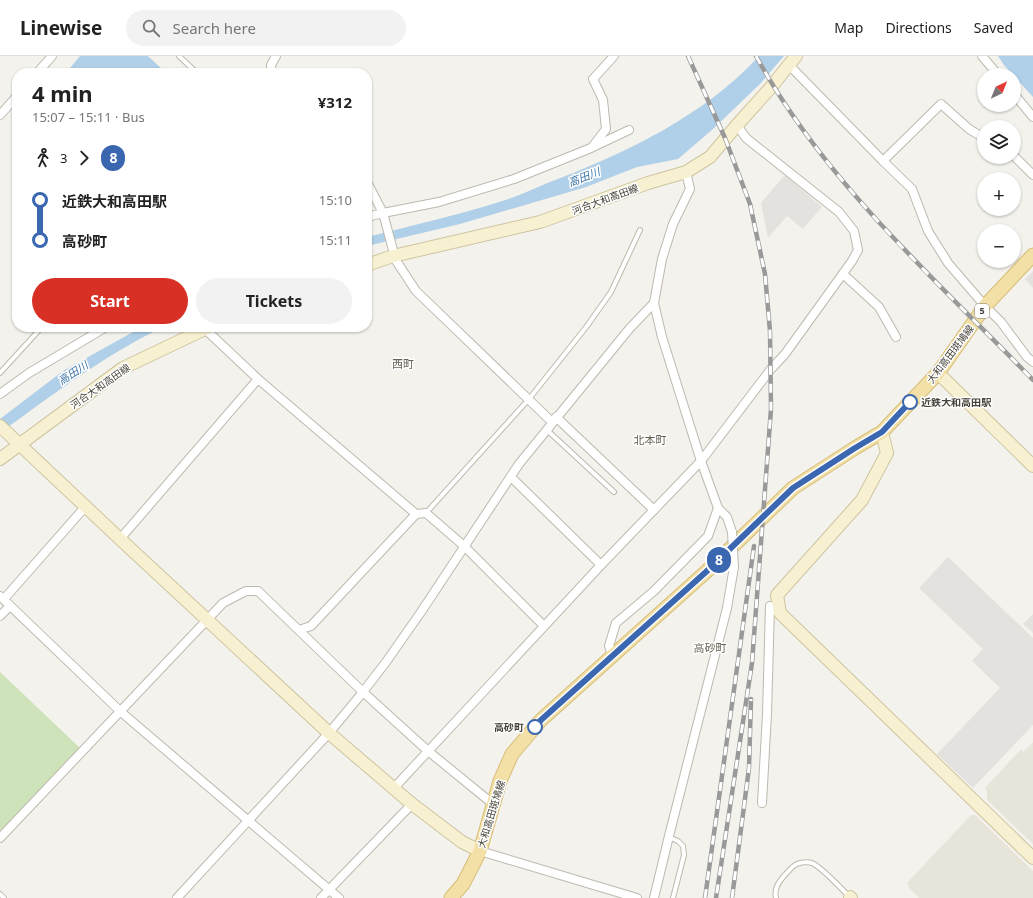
<!DOCTYPE html>
<html lang="en">
<head>
<meta charset="utf-8">
<style>
  body { margin:0; font-family:"Noto Sans","Noto Sans JP",sans-serif; background:#f2f2f2; color:#222; height:100vh; display:flex; flex-direction:column; font-size:15px; white-space:nowrap }
  * { box-sizing:border-box; margin:0 }
  p { font-size:13px; color:#767676 }
  .icon { flex:none; width:22px; height:22px; fill:none; stroke:currentColor; stroke-width:2; stroke-linecap:round; stroke-linejoin:round }
  .map { position:relative; flex:1; overflow:hidden }
  .panel { position:absolute; left:12px; top:12px; width:360px; height:264px; display:flex; flex-direction:column; background:#fff; border-radius:16px; box-shadow:0 1px 3px #0004 }
  .panel>* { flex:none }
  .badge { padding:0 8px; border-radius:13px; font-size:14px; line-height:26px }
  .needle { width:26px; rotate:43deg }
  .buttons { position:absolute; left:977px; top:12px; display:grid; gap:8px }
  .buttons a { display:grid; place-items:center; width:44px; height:44px; border-radius:50%; background:#fff; box-shadow:0 1px 3px #0004; font-size:20px }
  .map>.badge { position:absolute; translate:-50% -50%; box-shadow:0 0 0 2px #fff }
  .legs { display:flex; align-items:center; gap:6px; height:44px; padding:0 20px; font-size:13px }
  .legs p { margin-inline-start:auto }
  .summary { display:flex; align-items:center; justify-content:space-between; height:68px; padding:0 20px }
  h1 { font-size:22px; font-weight:700; line-height:30px }
  .action { display:flex; gap:8px; margin-top:auto; padding:8px 20px }
  .action a { flex:1; height:46px; border-radius:24px; background:#d93025; color:#fff; font-size:16px; font-weight:700; line-height:46px; text-align:center }
  .action a+a { background:#f2f2f2; color:#222 }
  ul { padding:0 20px; list-style:none }
  li { display:flex; align-items:center; gap:14px; height:40px; font-size:15px }
  li i { display:grid; place-items:center; width:6px; height:100%; margin:0 5px; background:currentColor }
  li i::after { content:''; width:10px; height:10px; margin:-5px; border:3px solid; border-radius:50%; background:#fff }
  li p { margin-inline-start:auto }
  li:first-child i { background:linear-gradient(#0000 50%,currentColor 0) }
  li:last-child i { background:linear-gradient(currentColor 50%,#0000 0) }
  header { display:flex; align-items:center; gap:24px; box-sizing:border-box; height:56px; padding:0 20px; background:#fff; border-bottom:1px solid #e0e0e0 }
  header strong { font-size:19px }
  nav { display:flex; gap:22px; margin-inline-start:auto; font-size:14px }
  .search { width:280px; height:36px; background:#f2f2f2; display:flex; align-items:center; gap:10px; box-sizing:border-box; padding:0 14px; border-radius:22px; color:#767676; font-size:15px }
  .map>svg:first-child { display:block }
  .residential { fill:#e7e4da }
  .green { fill:#cee3ba }
  .parking { fill:#e3e2df }
  .water { fill:#b0cfe8 }
  .lines { fill:none; stroke-linecap:round; stroke-linejoin:round }
  .lane-casing { stroke:#beb9af; stroke-width:6 }
  .street-casing { stroke:#beb9af; stroke-width:10 }
  .secondary-casing { stroke:#cdc4a1; stroke-width:14 }
  .primary-casing { stroke:#d6bd77; stroke-width:15 }
  .lane { stroke:#fff; stroke-width:4 }
  .street { stroke:#fff; stroke-width:8 }
  .secondary { stroke:#f8f1d1; stroke-width:12 }
  .primary { stroke:#f2e0a6; stroke-width:13 }
  .rail-casing { stroke:#999; stroke-width:4.5 }
  .rail { stroke:#fff; stroke-width:3; stroke-dasharray:9; stroke-linecap:butt }
  .street-bridge-casing { stroke:#beb9af; stroke-width:10; stroke-linecap:butt }
  .street-bridge { stroke:#fff; stroke-width:8 }
  .line-1-casing { stroke:#fff; stroke-width:9 }
  .line-1 { stroke:#3b67b1; stroke-width:6 }
  .stop-1-dot { fill:#fff; stroke:#3b67b1; stroke-width:2 }
  .labels { text-anchor:middle; stroke-width:3; stroke-linejoin:round; paint-order:stroke }
  .shield { fill:#fff; stroke:#7e7b75; stroke-width:1 }
  .shield-label { font-size:9px; font-weight:bold; fill:#47433a }
  .street-label { font-size:10px; fill:#47433a; stroke:#fff }
  .stop-label { font-size:10px; font-weight:bold; fill:#47433a; stroke:#fff; text-anchor:start }
  .water-label { font-size:11px; font-style:italic; fill:#3f77a7; stroke:#fff }
  .neighbourhood-label { font-size:11px; fill:#696153; stroke:#fff }
</style>
</head>
<body>
<header>
<strong>Linewise</strong>
<div class="search"><svg class="icon" aria-label="search" viewBox="0 0 24 24"><circle cx="10" cy="10" r="6"/><path d="M15 15l6 6"/></svg>Search here</div>
<nav><a>Map</a><a>Directions</a><a>Saved</a></nav>
</header>
<div class="map">
<svg width="1033" height="842" viewBox="0 0 1033 842">
  <rect width="100%" height="100%" fill="#f4f2ec"/>
  <g class="residential">
    <path d="M1033,686v102l-46,-44v-8l-2,-4 36,-39 2,3z"/>
    <path d="M971,759h4l58,56v27h-114l-11,-11 1,-2 -2,-2z"/>
  </g>
  <path class="green" d="M0,616l80,76 -79,82h-1z"/>
  <g class="parking">
    <path d="M785,119l37,32 -19,22 -16,-13 -19,22 -7,-35z"/>
    <path d="M1033,215v17l-8,-9z"/>
    <path d="M948,501l85,81v87l-60,63 -36,-34 63,-66 -28,-27 11,-12 -64,-61z"/>
    <path d="M1033,558v19l-10,-9z"/>
  </g>
  <g class="water">
    <path d="M80,0h68l18,17h-100z"/>
    <path d="M759,0h25l-23,27 -48,46 -35,30 -41,8 -51,20 -126,37 -93,22v-9c43,-11 87,-21 129,-34 19,-5 37,-14 54,-21 76,-29 154,-66 209,-126z"/>
    <path d="M998,0h35v41l-29,-32z"/>
    <path d="M142,271h21c-58,28 -111,68 -163,106v-14l63,-48z"/>
  </g>
  <g class="lines">
    <g class="lane-casing">
      <g id="lane">
        <path d="M179,0l18,17"/>
        <path d="M0,317l42,-46"/>
        <path d="M547,374l67,62"/>
        <path d="M426,457l103,-114 58,-73 24,-34 29,-62"/>
        <path d="M669,781l9,4 5,5 1,9 -11,43"/>
        <path d="M0,838l4,4"/>
        <path d="M776,842c-2,-9 2,-15 8,-22 4,-4 8,-10 13,-12 4,-2 11,-2 15,-1 11,5 28,25 37,33"/>
      </g>
    </g>
    <g class="street-casing">
      <g id="street">
        <path d="M982,0l16,19"/>
        <path d="M789,9l94,96"/>
        <path d="M37,17l15,-17"/>
        <path d="M272,17l-1,-8 5,-9"/>
        <path d="M1014,38l19,23"/>
        <path d="M0,59l17,-19"/>
        <path d="M984,82l-15,-9 -28,-25 -58,57 29,28 16,42 20,32 37,43 16,16 26,35 6,5"/>
        <path d="M593,90l13,-17 -3,-29 -10,-21 21,-23"/>
        <path d="M1014,100l19,19"/>
        <path d="M686,116l4,17 -17,35 -11,35 -8,44 8,34 39,124 17,47 9,9 5,15"/>
        <path d="M367,126l16,31 10,37v6l23,35 136,131"/>
        <path d="M367,161l16,-4 56,-11 75,-23 77,-31 38,-18"/>
        <path d="M843,218l36,33 17,30"/>
        <path d="M205,273l53,50 158,135"/>
        <path d="M0,338l29,-21 77,-46"/>
        <path d="M556,361l98,93"/>
        <path d="M511,421l90,88"/>
        <path d="M120,483l138,-160"/>
        <path d="M0,540l121,116 218,186"/>
        <path d="M4,543l81,-92"/>
        <path d="M0,560l10,-10"/>
        <path d="M299,574l12,-4 105,-112 10,-1 38,33 80,80"/>
        <path d="M612,599l-3,-9 7,-23 38,-32 54,-55 10,-28"/>
        <path d="M393,733l208,-224 100,-104 70,-92 14,-15 67,-93 6,-11 -4,-19 -15,-19 -93,-74 -9,-13"/>
        <path d="M762,747l5,-89 3,-108 10,7"/>
        <path d="M0,782l223,-235 23,-12h12l105,101 65,59 65,53"/>
        <path d="M480,795l157,47"/>
        <path d="M177,842l152,-165 34,-41 23,-30 35,-50 98,-148 111,-136 24,-25"/>
        <path d="M321,842l91,-94"/>
        <path d="M654,842l15,-62 58,-228 7,-41"/>
      </g>
    </g>
    <g class="secondary-casing">
      <g id="secondary">
        <path d="M367,209l26,-9 147,-34 108,-39 38,-11 24,-15 27,-32 35,-39 24,-30"/>
        <path d="M938,317l95,93"/>
        <path d="M0,370l120,113 209,194 83,71 50,38 18,9"/>
        <path d="M882,376l5,21 -25,47 -85,95 3,18 253,245"/>
        <path d="M0,403l123,-91 86,-41"/>
        <path d="M850,841l1,1"/>
      </g>
    </g>
    <g class="primary-casing">
      <path id="primary" d="M451,842l12,-14 17,-33 20,-70 12,-27 29,-34 166,-149 86,-83 62,-40 27,-16 56,-59 47,-67 48,-51"/>
    </g>
    <use href="#lane" class="lane"/>
    <use href="#street" class="street"/>
    <use href="#secondary" class="secondary"/>
    <use href="#primary" class="primary"/>
    <g class="rail-casing">
      <g id="rail">
        <path d="M688,0l37,82 25,66 15,70 5,57 1,78 -19,254 -36,235"/>
        <path d="M756,0c69,126 178,222 277,324"/>
        <path d="M705,842l49,-352"/>
        <path d="M732,842l17,-130 2,-69"/>
      </g>
    </g>
    <use href="#rail" class="rail"/>
    <g class="street-bridge-casing">
      <path id="street-bridge" d="M732,476l2,35"/>
    </g>
    <use href="#street-bridge" class="street-bridge"/>
  </g>
  <g class="lines">
    <g class="line-1-casing">
      <path id="line-1" d="M535,671l6,-7 166,-149 86,-83 62,-40 27,-16 28,-30"/>
    </g>
    <use href="#line-1" class="line-1"/>
  </g>
  <g class="stop-1-dot">
    <circle cx="910" cy="346" r="7"/>
    <circle cx="535" cy="671" r="7"/>
  </g>
  <g class="labels">
    <rect class="shield" x="975" y="248" width="14" height="14" rx="3"/>
    <g class="shield-label">
      <text x="982" y="258">5</text>
    </g>
    <g class="street-label">
      <text transform="translate(605 143) rotate(-20)" y="4">河合大和高田線</text>
      <text transform="translate(950 298) rotate(-53)" y="4">大和高田斑鳩線</text>
      <text transform="translate(100 330) rotate(-35)" y="4">河合大和高田線</text>
      <text transform="translate(491 758) rotate(-73)" y="4">大和高田斑鳩線</text>
    </g>
    <g class="stop-label">
      <text x="921" y="350">近鉄大和高田駅</text>
      <text x="524" y="675" text-anchor="end">高砂町</text>
    </g>
    <g class="water-label">
      <text transform="translate(584 121) rotate(-21)" y="4">高田川</text>
      <text transform="translate(73 317) rotate(-33)" y="4">高田川</text>
    </g>
    <g class="neighbourhood-label">
      <text x="403" y="312">西町</text>
      <text x="650" y="388">北本町</text>
      <text x="710" y="596">高砂町</text>
    </g>
  </g>
</svg>
<div class="buttons">
<a><svg class="needle" viewBox="-14 -14 28 28"><path d="M0-13l5 13h-10z" fill="#e53935"/><path d="M0 13l5-13h-10z" fill="#767676"/></svg></a>
<a><svg class="icon" aria-label="layers" viewBox="0 0 24 24"><path d="M12 4l9 5-9 5-9-5zM3 14l9 5 9-5"/></svg></a>
<a>+</a>
<a>−</a>
</div>
<b class="badge" style="left:719px;top:504px;background:#3b67b1;color:#fff">8</b>
<section class="panel">
<div class="summary"><div><h1>4 min</h1><p>15:07 – 15:11 · Bus</p></div><b>¥312</b></div>
<div class="legs"><svg class="icon" aria-label="walk" viewBox="0 0 24 24"><circle cx="13" cy="4" r="2"/><path d="M13 8l-2 6 4 7M11 14l-3 7M7 12l3-4h3l4 4"/></svg>3<svg class="icon" aria-label="forward" viewBox="0 0 24 24"><path d="M9 5l7 7-7 7"/></svg><b class="badge" style="background:#3b67b1;color:#fff">8</b></div>
<ul>
<li><i style="color:#3b67b1"></i><b>近鉄大和高田駅</b><p>15:10</p></li>
<li><i style="color:#3b67b1"></i><b>高砂町</b><p>15:11</p></li>
</ul>
<div class="action"><a>Start</a><a>Tickets</a></div>
</section>
</div>
</body>
</html>
